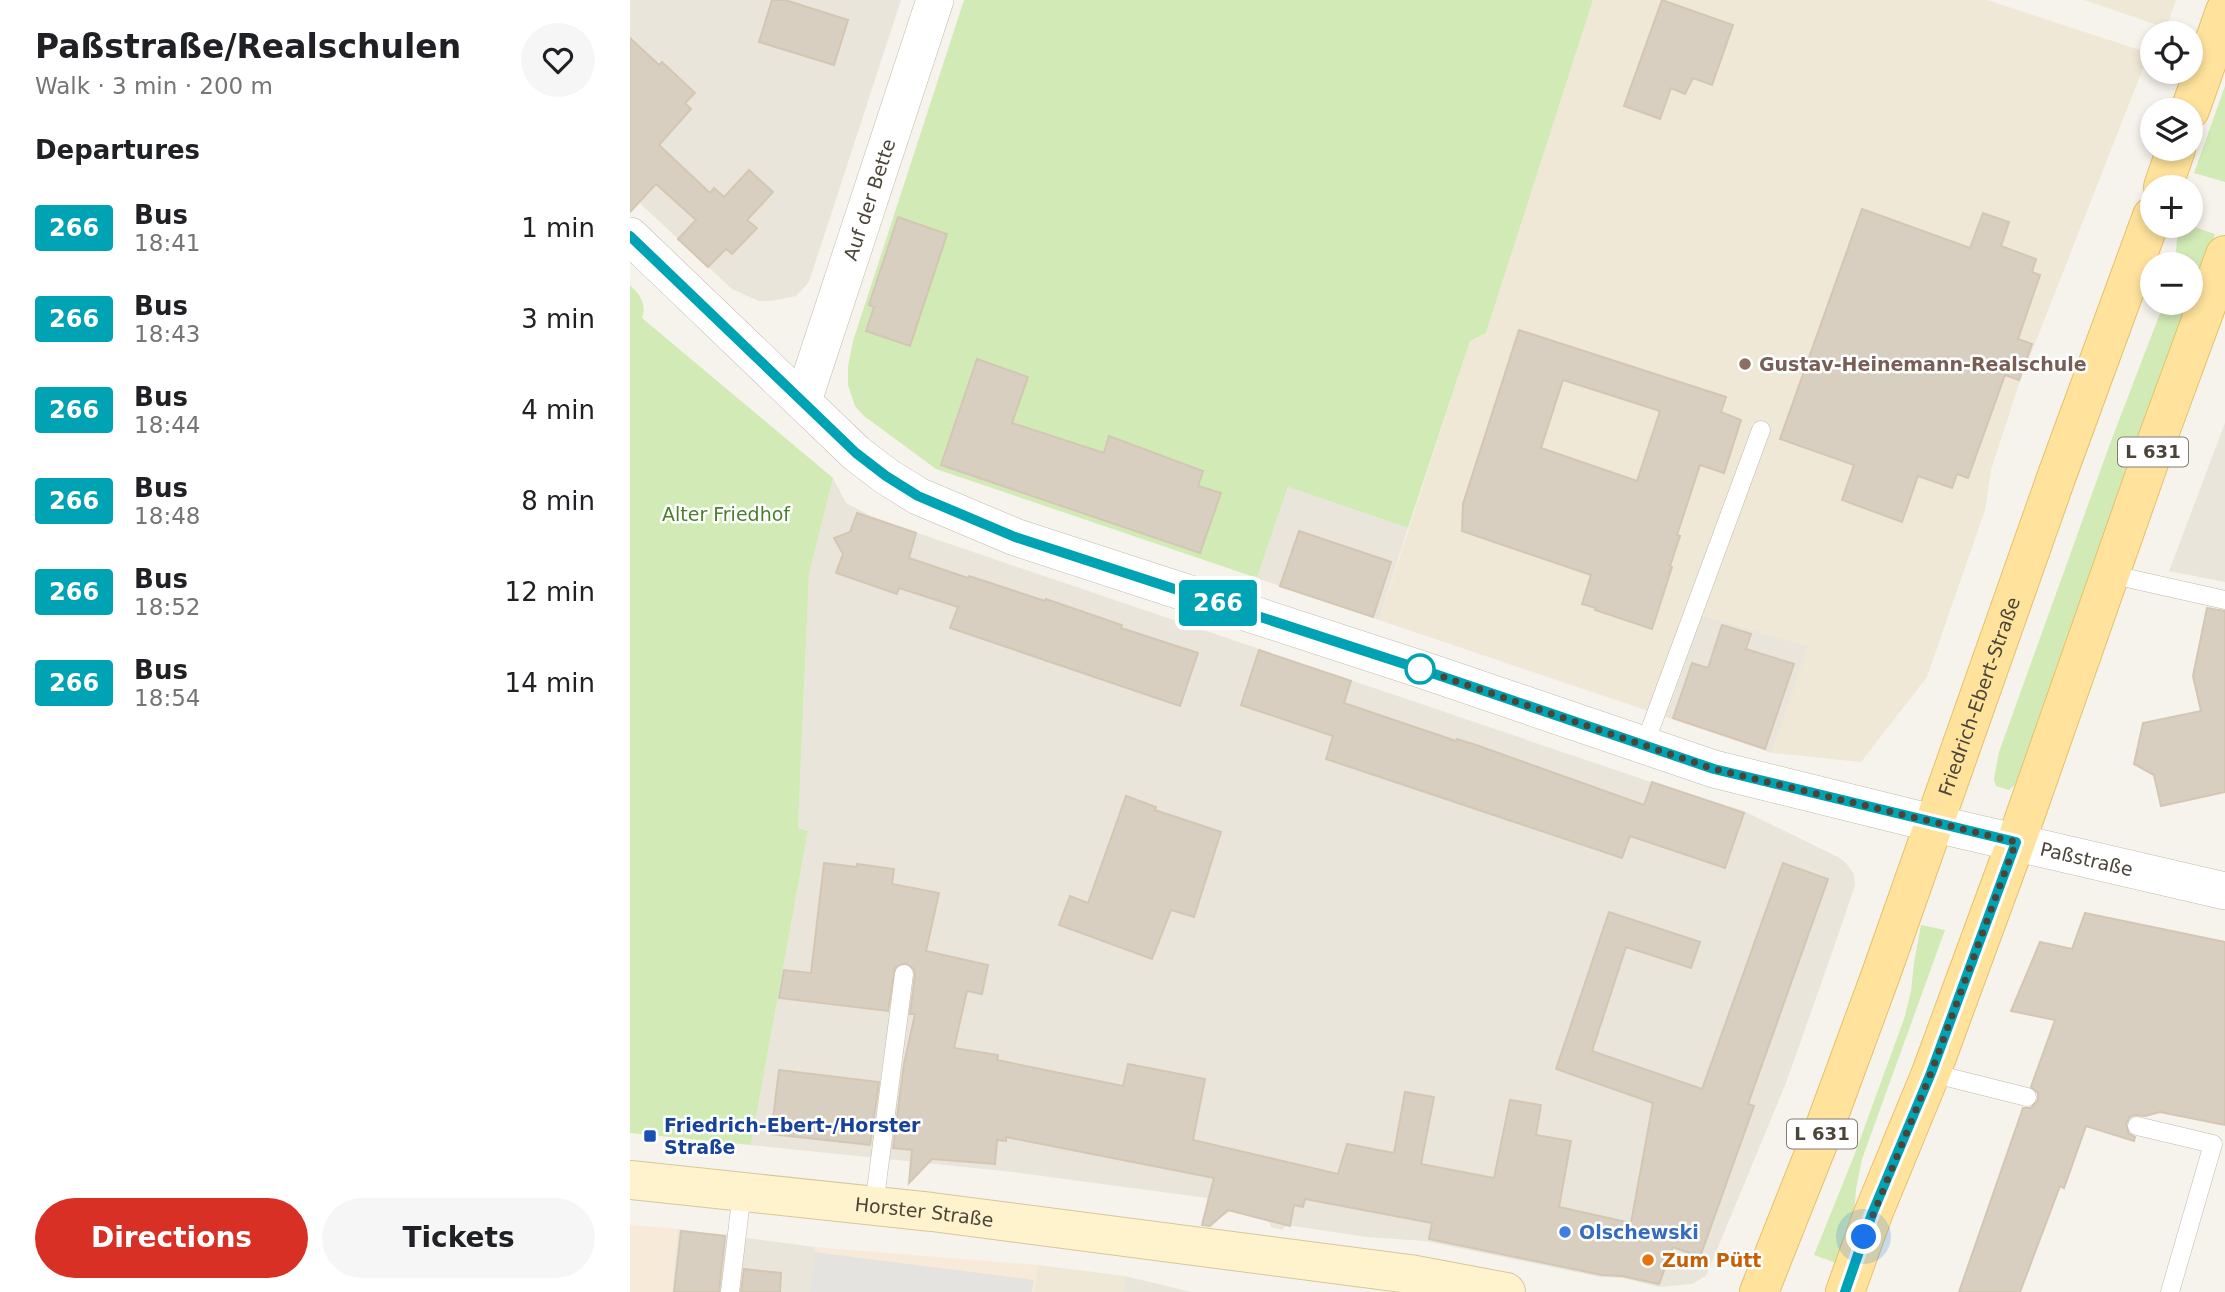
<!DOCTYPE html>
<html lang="en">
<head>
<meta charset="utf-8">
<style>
  body { margin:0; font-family:"DejaVu Sans",sans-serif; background:#f6f6f6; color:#202124; height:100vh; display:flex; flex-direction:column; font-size:26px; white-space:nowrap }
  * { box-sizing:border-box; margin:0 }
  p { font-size:23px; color:#757577 }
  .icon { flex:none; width:38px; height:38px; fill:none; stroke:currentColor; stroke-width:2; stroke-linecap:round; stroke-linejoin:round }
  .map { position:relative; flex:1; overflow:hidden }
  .sheet { display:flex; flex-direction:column; background:#fff; width:630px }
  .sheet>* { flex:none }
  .badge { padding:0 14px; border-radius:5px; font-size:24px; line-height:46px }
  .tools { position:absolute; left:1510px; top:21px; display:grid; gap:14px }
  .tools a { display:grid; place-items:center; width:63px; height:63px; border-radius:50%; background:#fff; box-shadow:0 4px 10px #0003; font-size:35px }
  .you { position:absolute; width:35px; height:35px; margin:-18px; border:5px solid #fff; border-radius:50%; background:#1a73e8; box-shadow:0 0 0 10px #1a73e833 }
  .map>.badge { position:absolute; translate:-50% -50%; box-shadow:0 0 0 4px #fff }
  h2 { padding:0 35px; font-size:26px; line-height:63px }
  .round { display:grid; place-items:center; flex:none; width:74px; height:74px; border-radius:37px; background:#f6f6f6 }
  .overview { display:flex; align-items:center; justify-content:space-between; height:119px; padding:0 35px }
  h1 { font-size:33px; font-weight:800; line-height:52px }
  .cta { display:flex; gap:14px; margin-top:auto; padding:14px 35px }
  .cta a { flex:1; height:80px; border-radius:42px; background:#d93025; color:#fff; font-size:28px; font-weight:800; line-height:80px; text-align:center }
  .cta a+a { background:#f6f6f6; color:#202124 }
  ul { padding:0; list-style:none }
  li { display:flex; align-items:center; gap:21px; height:91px; padding:0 35px }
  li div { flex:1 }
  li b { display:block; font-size:26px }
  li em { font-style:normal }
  li .badge { min-width:77px; font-weight:700; text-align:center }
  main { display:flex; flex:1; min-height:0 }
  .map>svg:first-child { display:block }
  .residential { fill:#eae5da }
  .commercial { fill:#f7ead8 }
  .education { fill:#efe8d6 }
  .green { fill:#d2eab5 }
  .parking { fill:#e5e3e0 }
  .building { fill:#d8cfc1; stroke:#d3c7b4; stroke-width:2; fill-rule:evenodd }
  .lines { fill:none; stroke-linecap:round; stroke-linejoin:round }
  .lane-casing { stroke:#c2bbae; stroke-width:19 }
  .street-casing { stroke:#c2bbae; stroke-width:38 }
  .secondary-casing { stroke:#d6c79b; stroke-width:40 }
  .primary-casing { stroke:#e6c16a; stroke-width:40 }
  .lane { stroke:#fff; stroke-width:18 }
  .street { stroke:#fff; stroke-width:37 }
  .secondary { stroke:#fff3cd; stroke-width:38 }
  .primary { stroke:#ffe39c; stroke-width:38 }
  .line-casing { stroke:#fff; stroke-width:16 }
  .line { stroke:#00a3b4; stroke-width:10 }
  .walk { stroke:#4b4439; stroke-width:7; stroke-dasharray:0 12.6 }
  .education-dot { fill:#8d6e63; stroke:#fff; stroke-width:2.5 }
  .stop-dot { fill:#fff; stroke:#00a3b4; stroke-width:3.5 }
  .transit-dot { fill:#1a4fb4; stroke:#fff; stroke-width:2.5 }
  .shop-dot { fill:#3f7fe0; stroke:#fff; stroke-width:2.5 }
  .food-dot { fill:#e8710a; stroke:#fff; stroke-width:2.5 }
  .labels { text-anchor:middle; stroke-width:5; stroke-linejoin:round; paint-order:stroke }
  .shield { fill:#fff; stroke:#817c74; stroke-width:2 }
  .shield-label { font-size:18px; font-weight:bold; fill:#4b4439 }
  .street-label { font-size:19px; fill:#4b4439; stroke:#fff }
  .education-label { font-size:19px; font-weight:bold; fill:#785e54; stroke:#fff; text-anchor:start }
  .park-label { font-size:19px; fill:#4a7f2a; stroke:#fff }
  .transit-label { font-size:19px; font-weight:bold; fill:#164399; stroke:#fff; text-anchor:start }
  .shop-label { font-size:19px; font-weight:bold; fill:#366cbe; stroke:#fff; text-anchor:start }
  .food-label { font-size:19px; font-weight:bold; fill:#c56008; stroke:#fff; text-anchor:start }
</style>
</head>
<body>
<main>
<section class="sheet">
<div class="overview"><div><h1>Paßstraße/Realschulen</h1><p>Walk · 3 min · 200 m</p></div><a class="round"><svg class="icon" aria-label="heart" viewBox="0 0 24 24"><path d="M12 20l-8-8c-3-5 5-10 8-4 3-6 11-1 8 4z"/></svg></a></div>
<h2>Departures</h2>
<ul>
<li><span class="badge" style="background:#00a3b4;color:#fff">266</span><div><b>Bus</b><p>18:41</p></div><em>1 min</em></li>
<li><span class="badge" style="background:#00a3b4;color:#fff">266</span><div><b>Bus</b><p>18:43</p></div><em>3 min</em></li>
<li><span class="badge" style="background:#00a3b4;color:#fff">266</span><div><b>Bus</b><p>18:44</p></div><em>4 min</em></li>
<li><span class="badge" style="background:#00a3b4;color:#fff">266</span><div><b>Bus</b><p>18:48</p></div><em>8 min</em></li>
<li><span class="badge" style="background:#00a3b4;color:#fff">266</span><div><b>Bus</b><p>18:52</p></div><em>12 min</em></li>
<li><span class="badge" style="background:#00a3b4;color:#fff">266</span><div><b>Bus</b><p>18:54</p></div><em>14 min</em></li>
</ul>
<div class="cta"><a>Directions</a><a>Tickets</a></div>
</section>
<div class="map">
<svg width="1595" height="1292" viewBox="0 0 1595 1292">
  <rect width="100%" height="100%" fill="#f6f3ec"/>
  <g class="residential">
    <path d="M0,0h271l-92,282 -13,14 -24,5h-13l-27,-12 -102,-95z"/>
    <path d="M1595,423v159l-56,-11z"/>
    <path d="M203,478l13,25 25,13 67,24 710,241 96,30 96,47 6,5 8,11 1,11 -21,62 -48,136 -80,193 -14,8 -33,3 -36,-9 -23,-1 -175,-36 -59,-4 -79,-12 -5,5 -11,-3 -3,-7 -35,-10 -10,6 -10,-2 -3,-7 -4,-1 1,-8 -194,-26 -262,-27 57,-314 -10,-2 11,-255z"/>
    <path d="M658,487l120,41 -29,92 -122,-42z"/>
    <path d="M1072,615l107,31 -37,107 -106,-36z"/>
    <path d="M48,1229l137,18 -5,45h-138z"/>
    <path d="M495,1276l54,13 12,3h-68z"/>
  </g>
  <g class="commercial">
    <path d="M0,1225l48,4 -6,63h-42z"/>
    <path d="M185,1247l223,18 -4,27h-224z"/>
  </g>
  <g class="education">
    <path d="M963,0h394l162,53 -131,334 -27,83 -6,40 -58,167 -66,85 -89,-9 36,-107 -106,-31 -36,102 -287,-97 91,-279 16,-8z"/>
    <path d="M1454,0h92l-10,28z"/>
    <path d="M408,1265l87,11 -2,16h-89z"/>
  </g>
  <g class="green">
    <path d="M334,0h629l-107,333 -16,8 -62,187 -120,-41 -31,91 -321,-109 -72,-53 -9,-10 -7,-21v-19l5,-25z"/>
    <path d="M1595,86v96l-31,-9z"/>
    <path d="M1548,226h13l24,8 -24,67v-37h-16z"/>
    <path d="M0,285c10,9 17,20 12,33l191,160 -24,96 -11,254 10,3 -57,314 -121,-12z"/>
    <path d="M1534,303h26l-175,482 -6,5 -13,-4 -2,-7 5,-27 112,-311z"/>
    <path d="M1291,925l24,5 -83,229 -6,30 -3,40 -14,35 -25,-9 40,-99 50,-137 7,-28 3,-28z"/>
  </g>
  <path class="parking" d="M184,1252l220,28 -2,12h-222z"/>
  <g class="building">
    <path d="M142,0h13l63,20 -14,45 -75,-23z"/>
    <path d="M1032,0l71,25 -21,60 -19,-7 -8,16 -14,-6 -11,31 -36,-13z"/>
    <path d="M0,38l29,27 3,-3 33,31 -10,10 6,6 -32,36 51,48 4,-5 10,9 25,-27 24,22 -26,28 10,8 -25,26 -6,-5 -18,18 -30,-28 18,-19 -40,-36 -26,28z"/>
    <path d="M1232,209l108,39 13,-35 26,9 -8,24 35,13 -4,13 8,3 -22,64 14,5 -13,36 -14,-5 -37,103 -11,-4 -5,14 -34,-12 -16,46 -60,-22 12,-35 -74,-26z"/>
    <path d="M268,217l49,17 -37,112 -44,-15 8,-24 -5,-2z"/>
    <path d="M889,330l207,67 -5,15 20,8 -17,53 -24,-8 -23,70 3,1 -10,30 2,1 -20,62 -57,-19 1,-2 -14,-4 9,-29 -129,-44 1,-27zM933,380l97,31 -23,70 -96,-33z"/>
    <path d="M347,359l51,18 -16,46 92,30 5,-17 94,35 -5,15 23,7 -21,60 -259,-88z"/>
    <path d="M227,513l59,20 -7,25 59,20 1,-2 76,25 1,-2 76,26 -1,3 77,25 -18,53 -230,-78 8,-21 -59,-19 -2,6 -61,-21 7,-19 -9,-16 16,-6z"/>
    <path d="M669,531l92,31 -18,55 -93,-31z"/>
    <path d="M1577,608l18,3v181l-64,14 -7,-31 -20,-11 9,-41 58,-12 -8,-35z"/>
    <path d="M1092,625l29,9 -5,15 48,15 -29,85 -92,-31 19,-55 16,5z"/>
    <path d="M629,650l92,31 -7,22 112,38 1,-2 22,7 165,59 8,-23 92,31 -19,55 -95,-32 -8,22 -296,-99 7,-23 -92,-31z"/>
    <path d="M496,796l30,11 -1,3 66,22 -27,85 -23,-7 -19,49 -93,-34 11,-29 18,7z"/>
    <path d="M194,863l33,4v-3l37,5 -2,15 47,9 -13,58 62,14 -6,29 -15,-3 -13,57 44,7 -1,5 126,26 5,-22 77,15 -12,61 145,34 9,-30 47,9 11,-61 29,5 -13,67 73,14 16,-78 31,5 -5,30 35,6 -12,66 72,16 22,-120 -97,-34 53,-157 91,30 -9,26 -65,-21 -34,104 110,38 81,-226 45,16 -80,225 6,2 -54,151 -27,-10 -14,37 -37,-8 -20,-1 -173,-36 3,-16 -127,-24 -2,8 -9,-2 -4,21 -62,-16 -18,16 -8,-1 12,-47 -208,-41v4l-9,-1 -2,24 -63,-5 -23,24 3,-33 -19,-2 11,-84 11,-50h-5l5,-39 -1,-6 -9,-6 -10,5 -7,43 -109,-13 5,-28 27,3z"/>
    <path d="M1455,913l140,29v183l-65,-13 -15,4 -11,-1 -5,3 -3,6 3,10 6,3 -1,4 -48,-15 -22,62 -4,-2 -40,106h-61l64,-184h8l7,-8v-7l-7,-6 24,-67 -44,-9 29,-69 32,7z"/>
    <path d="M149,1070l100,12 -9,63 -99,-11z"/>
    <path d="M51,1231l44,5 -6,56h-45z"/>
    <path d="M114,1269l37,4 -1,19h-39z"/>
  </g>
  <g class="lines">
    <g class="lane-casing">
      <g id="lane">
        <path d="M1479,574l116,26"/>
        <path d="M1014,746l117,-316"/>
        <path d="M1301,1073l96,24"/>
        <path d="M1507,1126l76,18 -43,148"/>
        <path d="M244,1206l30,-232"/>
        <path d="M100,1292l12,-100"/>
      </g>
    </g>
    <g class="street-casing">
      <g id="street">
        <path id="s1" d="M0,236l226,217 30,23 32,20 97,41 408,133 291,99 222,55 289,67"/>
        <path id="s2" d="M173,401l132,-401"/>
      </g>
    </g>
    <g class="secondary-casing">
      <g id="secondary">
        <path id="s3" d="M0,1180l302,32 478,62 96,18"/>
      </g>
    </g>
    <g class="primary-casing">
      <g id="primary">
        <path d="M1560,110l35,-99"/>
        <path d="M1533,187l13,-38"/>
        <path id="s4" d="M1129,1292l66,-166 56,-152 175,-496 96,-262"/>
        <path d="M1215,1292l28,-78 58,-141 85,-231 141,-402 68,-185"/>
      </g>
    </g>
    <use href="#lane" class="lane"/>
    <use href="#street" class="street"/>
    <use href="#secondary" class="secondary"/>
    <use href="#primary" class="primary"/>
  </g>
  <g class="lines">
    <g class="line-casing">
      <path id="line" d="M0,236l226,217 30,23 32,20 97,41 408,133 291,99 302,73 -85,231 -59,141 -27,78"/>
    </g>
    <use href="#line" class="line"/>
    <path class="walk" d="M790,669l294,100 302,73 -85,231 -67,164"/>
  </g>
  <circle class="education-dot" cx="1115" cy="364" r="7"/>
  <circle class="stop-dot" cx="790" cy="669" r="14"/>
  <rect class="transit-dot" x="13" y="1129" width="14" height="14" rx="3.5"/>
  <circle class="shop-dot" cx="935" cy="1232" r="7"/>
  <circle class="food-dot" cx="1018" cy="1260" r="7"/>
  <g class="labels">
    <g class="shield">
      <rect x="1488" y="437.5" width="70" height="29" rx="5"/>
      <rect x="1157" y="1119.5" width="70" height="29" rx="5"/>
    </g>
    <g class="shield-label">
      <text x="1523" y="458">L 631</text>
      <text x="1192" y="1140">L 631</text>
    </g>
    <g class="street-label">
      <text dy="7" stroke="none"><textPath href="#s2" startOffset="212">Auf der Bette</textPath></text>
      <text dy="7" stroke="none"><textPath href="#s4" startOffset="635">Friedrich-Ebert-Straße</textPath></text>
      <text dy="7" stroke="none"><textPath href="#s1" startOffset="1614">Paßstraße</textPath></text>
      <text dy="7" stroke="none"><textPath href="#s3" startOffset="296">Horster Straße</textPath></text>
    </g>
    <g class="education-label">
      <text x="1129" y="371">Gustav-Heinemann-Realschule</text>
    </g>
    <g class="park-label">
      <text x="96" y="521">Alter Friedhof</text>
    </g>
    <g class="transit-label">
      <text x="34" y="1132">Friedrich-Ebert-/Horster<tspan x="34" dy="22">Straße</tspan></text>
    </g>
    <g class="shop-label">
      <text x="949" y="1239">Olschewski</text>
    </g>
    <g class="food-label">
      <text x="1032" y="1267">Zum Pütt</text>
    </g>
  </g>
</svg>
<div class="tools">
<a><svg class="icon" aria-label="locate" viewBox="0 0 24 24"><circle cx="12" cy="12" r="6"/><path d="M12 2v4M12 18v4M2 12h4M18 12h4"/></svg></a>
<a><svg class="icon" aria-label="layers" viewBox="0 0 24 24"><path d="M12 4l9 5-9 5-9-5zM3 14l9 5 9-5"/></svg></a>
<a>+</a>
<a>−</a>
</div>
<div class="you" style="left:1234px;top:1237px"></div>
<b class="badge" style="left:588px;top:603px;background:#00a3b4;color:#fff">266</b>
</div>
</main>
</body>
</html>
